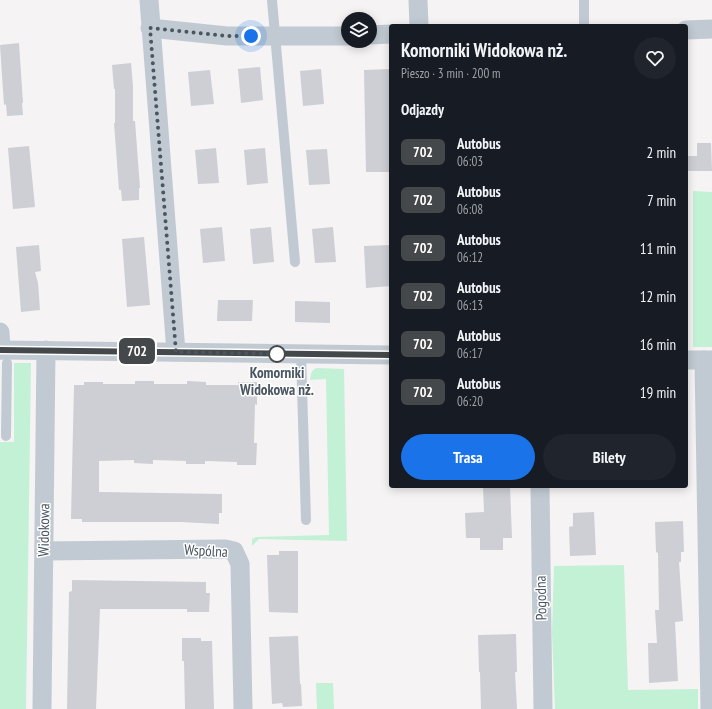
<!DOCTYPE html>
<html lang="pl">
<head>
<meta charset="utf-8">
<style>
  body { margin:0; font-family:"PT Sans Narrow",sans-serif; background:#20242c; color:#f1f3f6; height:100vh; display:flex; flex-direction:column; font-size:15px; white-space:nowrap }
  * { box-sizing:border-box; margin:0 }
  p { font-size:13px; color:#9ea1a6 }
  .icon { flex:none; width:22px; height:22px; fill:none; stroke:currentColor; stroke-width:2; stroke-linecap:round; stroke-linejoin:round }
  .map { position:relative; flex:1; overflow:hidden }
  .details { position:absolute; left:389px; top:24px; width:299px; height:464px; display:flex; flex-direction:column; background:#171b24; border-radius:4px; box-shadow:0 2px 10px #0003 }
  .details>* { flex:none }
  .badge { padding:0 8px; border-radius:6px; font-size:14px; line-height:26px }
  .controls { position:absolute; left:341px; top:12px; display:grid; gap:8px }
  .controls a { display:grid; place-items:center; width:36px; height:36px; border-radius:50%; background:#171b24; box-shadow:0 2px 10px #0003; font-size:20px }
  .you { position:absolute; width:20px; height:20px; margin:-10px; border:3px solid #fff; border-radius:50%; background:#1a73e8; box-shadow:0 0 0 6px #1a73e833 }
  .map>.badge { position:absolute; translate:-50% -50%; box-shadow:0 0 0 2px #fff }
  h2 { padding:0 12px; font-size:15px; line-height:36px }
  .round { display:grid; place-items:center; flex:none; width:42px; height:42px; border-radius:21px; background:#20242c }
  .head { display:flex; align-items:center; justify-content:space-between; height:68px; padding:0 12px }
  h1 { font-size:19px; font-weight:600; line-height:30px }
  .button { display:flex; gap:8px; margin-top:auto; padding:8px 12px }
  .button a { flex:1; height:46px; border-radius:24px; background:#1a73e8; color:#fff; font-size:16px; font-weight:600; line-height:46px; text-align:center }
  .button a+a { background:#20242c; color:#f1f3f6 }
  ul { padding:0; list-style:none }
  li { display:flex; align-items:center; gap:12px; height:48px; padding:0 12px }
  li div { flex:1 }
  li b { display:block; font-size:15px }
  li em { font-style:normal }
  li .badge { min-width:44px; font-weight:700; text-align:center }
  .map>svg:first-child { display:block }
  .green { fill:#c3f1d5 }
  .building { fill:#cdcfd5 }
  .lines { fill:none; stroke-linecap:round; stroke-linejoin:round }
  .lane { stroke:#c1cad2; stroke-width:10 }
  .street { stroke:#c1cad2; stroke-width:19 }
  .line-casing { stroke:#fff; stroke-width:9 }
  .line { stroke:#45484a; stroke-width:6 }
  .walk { stroke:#4a5661; stroke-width:4; stroke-dasharray:0 7.2 }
  .stop-dot { fill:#fff; stroke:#45484a; stroke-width:2 }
  .labels { text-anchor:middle; stroke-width:3; stroke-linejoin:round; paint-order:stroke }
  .stop-label { font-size:15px; font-weight:bold; fill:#4a5661; stroke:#fff }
  .street-label { font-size:15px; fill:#4a5661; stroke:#fff }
</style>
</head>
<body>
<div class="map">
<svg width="712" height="709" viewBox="0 0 712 709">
  <rect width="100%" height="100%" fill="#f5f3f3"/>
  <g class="green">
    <path d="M693,191l19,1v155h-19z"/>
    <path d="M14,363h17l-5,346h-26v-267h14z"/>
    <path d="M317,368l27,1 3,172 -88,-2 -7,7v-7l4,-2 73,-2 -3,-156 -16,1c1,-6 1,-10 7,-12z"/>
    <path d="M624,565l4,125 70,-1v20h-143l-3,-77 2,-66z"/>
    <path d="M316,683h17l1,26h-17z"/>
  </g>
  <g class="building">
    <path d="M19,43l4,60h-1l1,12 -16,1 -1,-12 -2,1 -4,-60z"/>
    <path d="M131,63l2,23v35h2l5,67h-1v12l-17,1 -1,-11h-2l-5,-67h1v-34h-1l-2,-24z"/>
    <path d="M260,67l3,33 -22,3 -3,-34z"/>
    <path d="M321,69l3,35 -21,2 -3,-35z"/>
    <path d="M391,69v103h-25l-2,-102z"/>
    <path d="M210,70l4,34 -23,2 -3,-34z"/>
    <path d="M697,143h14l1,28h-25v-15h10z"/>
    <path d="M29,146l6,61 -22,2 -5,-61z"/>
    <path d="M216,148l3,35 -21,1 -3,-34z"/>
    <path d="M265,148l3,35 -21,2 -3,-35z"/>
    <path d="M327,149l3,35 -21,1 -3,-35z"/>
    <path d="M222,227l3,34 -22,2 -3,-34z"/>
    <path d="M271,227l3,35 -21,2 -3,-35z"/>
    <path d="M333,227l3,35 -21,1 -3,-34z"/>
    <path d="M144,237l6,68 -23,2 -5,-68z"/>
    <path d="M39,245l2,26 -6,1 3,11 2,27 -19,2 -5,-65z"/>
    <path d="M391,245v41l-25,2 -2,-42z"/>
    <path d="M218,300h35l-1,21h-35z"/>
    <path d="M295,301l35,1v21l-35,-1z"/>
    <path d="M135,381h19v3h33v-3l19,1v3h32v-3h19v23l-2,-1 -1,39h3l-1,22h-19v-3l-32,-1v3h-19v-3l-33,-1v4l-19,-1v-3l-35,1v31l123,2v19h-3v11l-38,-2h-99v-3h-11l3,-134h10v-3h19v2h32z"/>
    <path d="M483,486h27l2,52h-9v12h-23v-12h-14l-1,-25 19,-1z"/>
    <path d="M594,512l2,43 -26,1 -1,-29 4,-1v-13z"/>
    <path d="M683,521l1,31h-3v10h-2l4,59 -8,1 3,59 -29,2 -1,-40h9l-2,-33h4l-1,-57 -2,-1 -1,-30z"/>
    <path d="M279,551h19v62l-29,-1 -2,-57h12z"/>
    <path d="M72,580l134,2v11h4l-1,19h-22v-3h-87l-4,100h-29l2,-117 3,-1z"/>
    <path d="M516,634l1,38h-2l2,37h-36l-1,-37h-1l-1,-37z"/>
    <path d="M298,636l2,48h1l1,22 -19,1 -1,-4 -10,1 -3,-67z"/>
    <path d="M182,638h19v3h11l2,68h-29l-1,-48h-2z"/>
  </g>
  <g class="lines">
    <g class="lane">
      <path d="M272,0l23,262"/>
      <path d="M584,0v26"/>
      <path d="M301,354l5,166"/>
      <path d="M6,436l1,-73"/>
    </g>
    <g class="street">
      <path d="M149,0l27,352"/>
      <path d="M418,0l1,26"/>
      <path d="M150,28l77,8h121"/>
      <path d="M686,30l26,-1"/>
      <path d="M370,35l21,-1"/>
      <path d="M0,332l1,18"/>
      <path d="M0,350l391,5"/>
      <path d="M686,360h26"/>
      <path d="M704,360l6,349"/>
      <path d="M540,486l3,223"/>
      <path d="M44,551l181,-2 9,2 6,13 3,145"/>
      <path d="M42,709l4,-359"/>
    </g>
  </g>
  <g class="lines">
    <g class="line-casing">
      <path id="line" d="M0,350l391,5"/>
    </g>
    <use href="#line" class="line"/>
    <path class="walk" d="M251,36h-24l-77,-8 26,324 101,2"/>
  </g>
  <circle class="stop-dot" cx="277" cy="354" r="8"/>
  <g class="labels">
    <g class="stop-label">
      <text x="277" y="378">Komorniki<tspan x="277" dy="17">Widokowa nż.</tspan></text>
    </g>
    <g class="street-label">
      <text transform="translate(44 530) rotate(-89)" y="5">Widokowa</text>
      <text transform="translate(206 551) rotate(3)" y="5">Wspólna</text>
      <text transform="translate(541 598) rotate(-91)" y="5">Pogodna</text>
    </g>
  </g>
</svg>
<div class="controls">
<a><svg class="icon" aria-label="layers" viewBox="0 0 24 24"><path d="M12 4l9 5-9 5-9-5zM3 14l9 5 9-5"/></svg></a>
</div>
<div class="you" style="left:251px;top:36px"></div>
<b class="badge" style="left:137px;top:351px;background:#45484a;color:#fff">702</b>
<section class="details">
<div class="head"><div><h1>Komorniki Widokowa nż.</h1><p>Pieszo · 3 min · 200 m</p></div><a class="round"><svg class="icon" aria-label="heart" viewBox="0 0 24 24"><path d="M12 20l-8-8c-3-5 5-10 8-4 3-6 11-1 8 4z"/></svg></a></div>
<h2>Odjazdy</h2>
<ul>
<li><span class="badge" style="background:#45484a;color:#fff">702</span><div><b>Autobus</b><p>06:03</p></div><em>2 min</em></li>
<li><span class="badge" style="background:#45484a;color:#fff">702</span><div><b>Autobus</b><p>06:08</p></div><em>7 min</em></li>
<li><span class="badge" style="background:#45484a;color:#fff">702</span><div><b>Autobus</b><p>06:12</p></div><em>11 min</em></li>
<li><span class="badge" style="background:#45484a;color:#fff">702</span><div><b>Autobus</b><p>06:13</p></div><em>12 min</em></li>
<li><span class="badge" style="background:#45484a;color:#fff">702</span><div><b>Autobus</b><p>06:17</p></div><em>16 min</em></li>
<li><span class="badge" style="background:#45484a;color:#fff">702</span><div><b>Autobus</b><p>06:20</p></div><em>19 min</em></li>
</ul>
<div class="button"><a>Trasa</a><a>Bilety</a></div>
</section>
</div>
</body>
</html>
